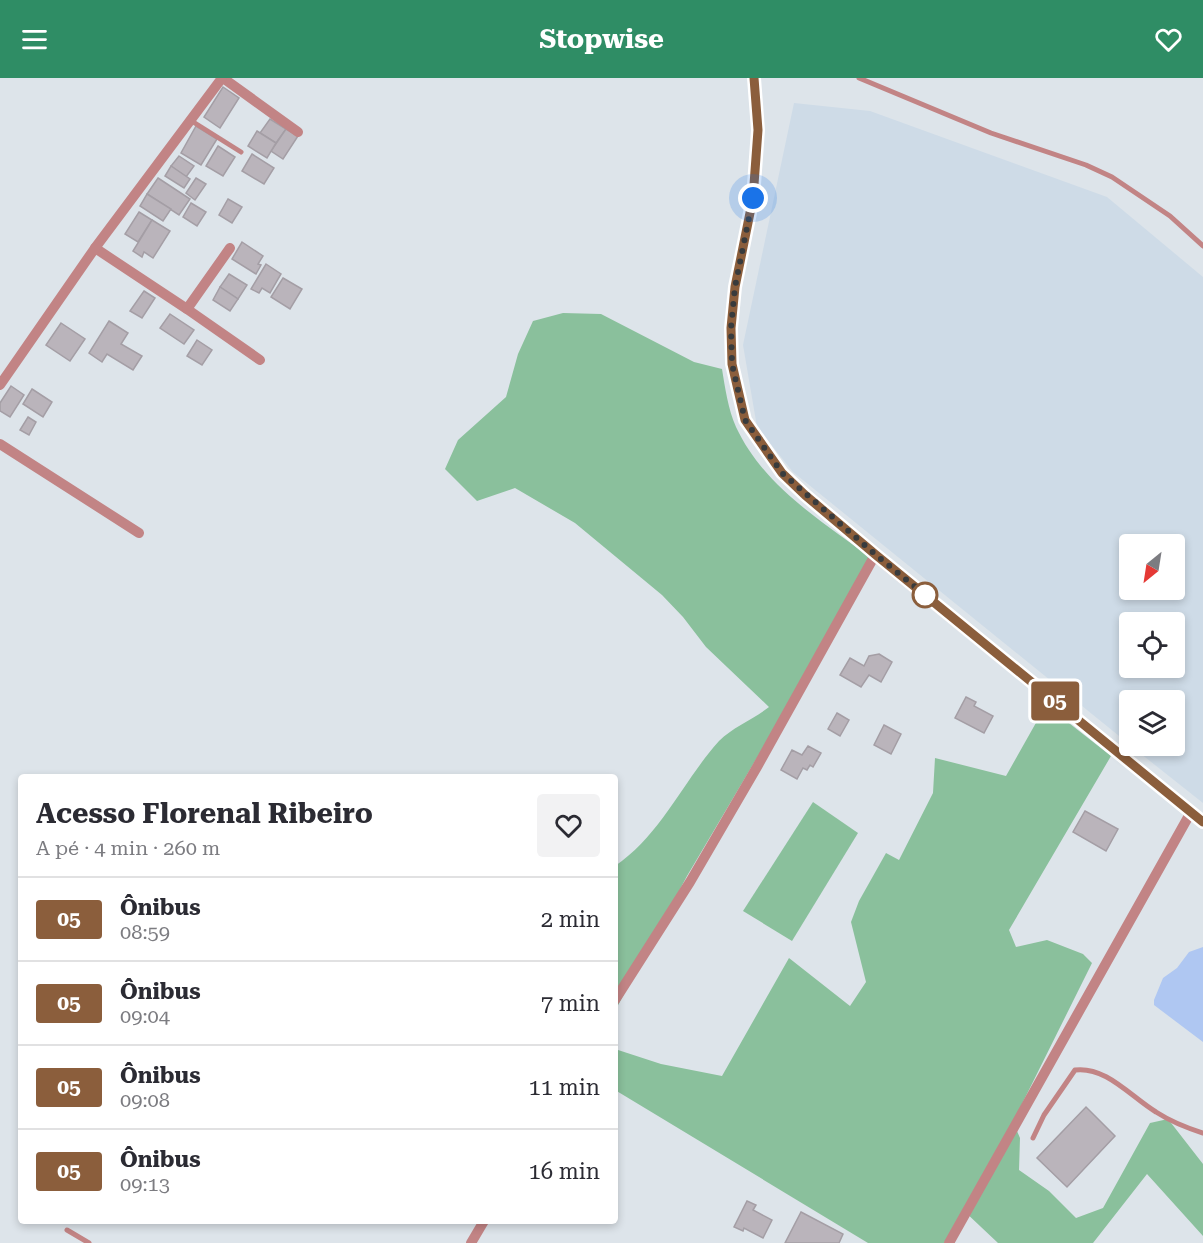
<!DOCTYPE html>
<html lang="pt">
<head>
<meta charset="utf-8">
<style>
  body { margin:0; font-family:"Roboto Serif",serif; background:#f2f2f3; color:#2b2b33; height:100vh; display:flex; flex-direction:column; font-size:22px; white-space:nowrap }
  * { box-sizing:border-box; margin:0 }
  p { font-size:20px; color:#7c7c81 }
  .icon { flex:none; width:33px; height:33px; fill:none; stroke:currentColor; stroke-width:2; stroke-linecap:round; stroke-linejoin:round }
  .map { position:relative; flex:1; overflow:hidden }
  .panel { position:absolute; left:18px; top:696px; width:600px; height:450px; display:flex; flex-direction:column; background:#fff; border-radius:6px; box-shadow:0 3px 9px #0003 }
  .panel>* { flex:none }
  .badge { padding:0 12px; border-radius:4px; font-size:21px; line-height:39px }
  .needle { width:39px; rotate:210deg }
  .controls { position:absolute; left:1119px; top:456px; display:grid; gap:12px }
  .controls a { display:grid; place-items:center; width:66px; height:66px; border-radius:6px; background:#fff; box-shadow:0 3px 9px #0003; font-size:30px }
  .you { position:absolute; width:30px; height:30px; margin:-15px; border:4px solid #fff; border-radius:50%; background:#1a73e8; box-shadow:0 0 0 9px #1a73e833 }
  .map>.badge { position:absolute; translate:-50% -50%; box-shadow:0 0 0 3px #fff }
  .round { display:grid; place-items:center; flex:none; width:63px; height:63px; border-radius:6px; background:#f2f2f3 }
  .head { display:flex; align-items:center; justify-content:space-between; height:102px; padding:0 18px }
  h1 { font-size:28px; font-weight:700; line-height:45px }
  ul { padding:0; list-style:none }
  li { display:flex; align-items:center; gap:18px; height:84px; padding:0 18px; border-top:2px solid #e1e1e2 }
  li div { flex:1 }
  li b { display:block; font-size:22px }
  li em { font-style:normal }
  li .badge { min-width:66px; font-weight:700; text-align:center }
  header { display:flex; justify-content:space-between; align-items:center; height:78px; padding:0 18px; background:#2f8d65; color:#fff; font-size:27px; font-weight:700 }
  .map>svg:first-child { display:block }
  .built { fill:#cedbe7; fill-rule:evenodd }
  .green { fill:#8ac09c }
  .water { fill:#afc7f2 }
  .building { fill:#bab4bb; stroke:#a49ea5; stroke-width:1.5 }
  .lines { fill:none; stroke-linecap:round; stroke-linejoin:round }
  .service { stroke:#c28485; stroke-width:5 }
  .minor { stroke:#c28485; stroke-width:10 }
  .tertiary { stroke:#c28485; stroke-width:12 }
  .line-casing { stroke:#fff; stroke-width:14 }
  .line { stroke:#8b5e3c; stroke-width:9 }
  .walk { stroke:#383b3d; stroke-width:6; stroke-dasharray:0 10.8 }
  .stop-dot { fill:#fff; stroke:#8b5e3c; stroke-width:3 }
</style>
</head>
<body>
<header><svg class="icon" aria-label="menu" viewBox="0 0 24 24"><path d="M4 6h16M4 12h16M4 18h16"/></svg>Stopwise<svg class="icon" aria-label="heart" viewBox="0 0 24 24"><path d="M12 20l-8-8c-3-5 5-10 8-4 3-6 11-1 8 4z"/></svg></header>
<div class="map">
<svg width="1203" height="1165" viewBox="0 0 1203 1165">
  <rect width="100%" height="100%" fill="#dde4ea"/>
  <path class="built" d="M794,25l76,8 237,86 96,80v526l-72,-57h43v-46h-44l-1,44 -336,-272 -36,-45 -14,-82zM1130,466h44v46h-44zM1130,544h44v46h-44z"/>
  <g class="green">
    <path d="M563,235l38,1 93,48 28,7c3,18 6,40 14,58 28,60 87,95 138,133l-187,316 -72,135v-145c46,-31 68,-85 104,-125 14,-14 35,-22 50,-34l-63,-60 -23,-30 -21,-22 -87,-72 -60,-35 -38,13 -32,-32 13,-29 48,-43 12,-43 15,-33z"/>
    <path d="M1046,627l65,51 -102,174 7,17 31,-7 36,14 9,9 -79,159 7,16 -1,32 30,21 27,27 27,-10 47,-85 18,-4 35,45v72l-56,-62 -54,69h-95l-35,-33 -19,33h-76l-253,-153v-41l46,15 61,12 67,-118 61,48 16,-24 -15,-60 8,-21 27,-48 13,7 34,-67 2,-35 71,18z"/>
    <path d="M813,724l45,31 -66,108 -49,-30z"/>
  </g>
  <path class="water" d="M1203,869v95l-49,-37v-5l9,-22 14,-10 12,-16z"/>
  <g class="building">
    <path d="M223,9l16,11 -19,30 -16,-11z"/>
    <path d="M270,41l16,10 -10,14 -16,-10z"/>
    <path d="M196,48l21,13 -16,26 -20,-12z"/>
    <path d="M286,51l12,7 -15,23 -12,-8z"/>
    <path d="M257,53l19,12 -9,15 -19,-12z"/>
    <path d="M218,68l17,11 -12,19 -17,-10z"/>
    <path d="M252,76l22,14 -10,16 -22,-13z"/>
    <path d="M179,78l15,10 -8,11 -15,-11z"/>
    <path d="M171,88l19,13 -6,9 -19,-12z"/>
    <path d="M158,100l32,21 -11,16 -32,-21z"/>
    <path d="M196,100l10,6 -11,16 -9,-7z"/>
    <path d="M147,116l24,15 -8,12 -23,-15z"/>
    <path d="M228,121l14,8 -10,16 -13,-8z"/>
    <path d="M191,125l15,9 -9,14 -14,-9z"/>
    <path d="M139,134l13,8 -14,22 -13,-8z"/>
    <path d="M152,142l18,11 -17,27 -9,-6 -2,5 -9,-6z"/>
    <path d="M242,164l21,14 -5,8 3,1 -5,9 -24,-15z"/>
    <path d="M266,186l15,10 -11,19 -8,-5 -3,5 -8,-4z"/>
    <path d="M229,196l18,11 -9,14 -18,-12z"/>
    <path d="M283,200l19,11 -12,20 -19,-12z"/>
    <path d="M220,209l18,12 -8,12 -17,-11z"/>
    <path d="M144,213l11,7 -13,20 -12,-7z"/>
    <path d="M170,236l24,16 -10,14 -24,-16z"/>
    <path d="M109,243l19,12 -7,11 21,12 -9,14 -26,-16 -5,8 -13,-9z"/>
    <path d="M61,245l24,16 -15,22 -24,-16z"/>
    <path d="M197,262l15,10 -10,15 -15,-9z"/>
    <path d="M11,308l13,9 -14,22 -10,-6v-8z"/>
    <path d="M32,311l20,13 -9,15 -20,-13z"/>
    <path d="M28,339l8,5 -7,13 -9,-5z"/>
    <path d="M879,576l13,8 -11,20 -12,-7 -8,12 -21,-12 10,-17 14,8 5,-10z"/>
    <path d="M966,619l10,5 -2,4 19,10 -9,17 -29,-15z"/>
    <path d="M837,635l12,7 -9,16 -12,-7z"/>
    <path d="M884,647l17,9 -10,20 -17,-9z"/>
    <path d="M808,668l13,7 -8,14 -3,-2 -3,5 -4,-2 -6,11 -16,-9 11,-20 10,5z"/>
    <path d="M1085,733l33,18 -12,22 -33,-19z"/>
    <path d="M1086,1029l29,29 -48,51 -30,-29z"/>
    <path d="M747,1123l9,4 -3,5 19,10 -9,18 -19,-10 -1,3 -9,-4z"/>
    <path d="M801,1134l42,22 -4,9h-54z"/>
  </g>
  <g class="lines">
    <g class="service">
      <path d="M859,0l132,55 95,32 26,12 58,39 33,30"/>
      <path d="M190,42l51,32"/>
      <path d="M1033,1060l11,-23 31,-45c31,-4 56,27 81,42 14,9 31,16 47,21"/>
      <path d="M67,1152l22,13"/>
    </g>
    <g class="minor">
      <path d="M223,0l75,54"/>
      <path d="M95,170l92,61 73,51"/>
      <path d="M187,231l43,-61"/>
      <path d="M0,307l95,-137 127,-170"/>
      <path d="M0,366l139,89"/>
      <path d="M615,922l75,-118 67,-115 118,-212"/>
      <path d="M471,1165l13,-22"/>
      <path d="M949,1165l242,-431"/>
    </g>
    <path class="tertiary" d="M754,0l4,52 -5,68 -18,89 -4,41 1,36 13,56 37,53 23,22 70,60 328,267"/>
  </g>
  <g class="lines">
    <g class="line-casing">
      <path id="line" d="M754,0l4,52 -5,68 -18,89 -4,41 1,36 13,56 37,53 23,22 71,60 327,267"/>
    </g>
    <use href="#line" class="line"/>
    <path class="walk" d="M753,120l-18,89 -4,41 1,36 13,56 37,53 94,82 49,40"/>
  </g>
  <circle class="stop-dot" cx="925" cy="517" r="12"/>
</svg>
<div class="controls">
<a><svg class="needle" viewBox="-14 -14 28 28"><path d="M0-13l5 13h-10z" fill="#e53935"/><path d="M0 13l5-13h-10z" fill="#7c7c81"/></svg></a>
<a><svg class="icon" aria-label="locate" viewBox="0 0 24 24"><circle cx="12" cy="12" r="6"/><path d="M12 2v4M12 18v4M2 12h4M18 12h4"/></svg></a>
<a><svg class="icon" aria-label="layers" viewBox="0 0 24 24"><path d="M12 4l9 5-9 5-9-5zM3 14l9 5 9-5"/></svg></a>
</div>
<div class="you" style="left:753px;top:120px"></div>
<b class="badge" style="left:1055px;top:623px;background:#8b5e3c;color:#fff">05</b>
<section class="panel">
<div class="head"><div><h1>Acesso Florenal Ribeiro</h1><p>A pé · 4 min · 260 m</p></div><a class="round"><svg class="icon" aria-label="heart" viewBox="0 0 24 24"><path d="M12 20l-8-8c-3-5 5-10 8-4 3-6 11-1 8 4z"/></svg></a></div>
<ul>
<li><span class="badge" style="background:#8b5e3c;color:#fff">05</span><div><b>Ônibus</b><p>08:59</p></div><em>2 min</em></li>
<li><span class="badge" style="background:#8b5e3c;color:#fff">05</span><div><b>Ônibus</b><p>09:04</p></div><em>7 min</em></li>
<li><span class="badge" style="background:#8b5e3c;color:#fff">05</span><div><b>Ônibus</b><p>09:08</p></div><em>11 min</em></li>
<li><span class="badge" style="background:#8b5e3c;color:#fff">05</span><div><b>Ônibus</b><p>09:13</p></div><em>16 min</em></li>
</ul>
</section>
</div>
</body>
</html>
